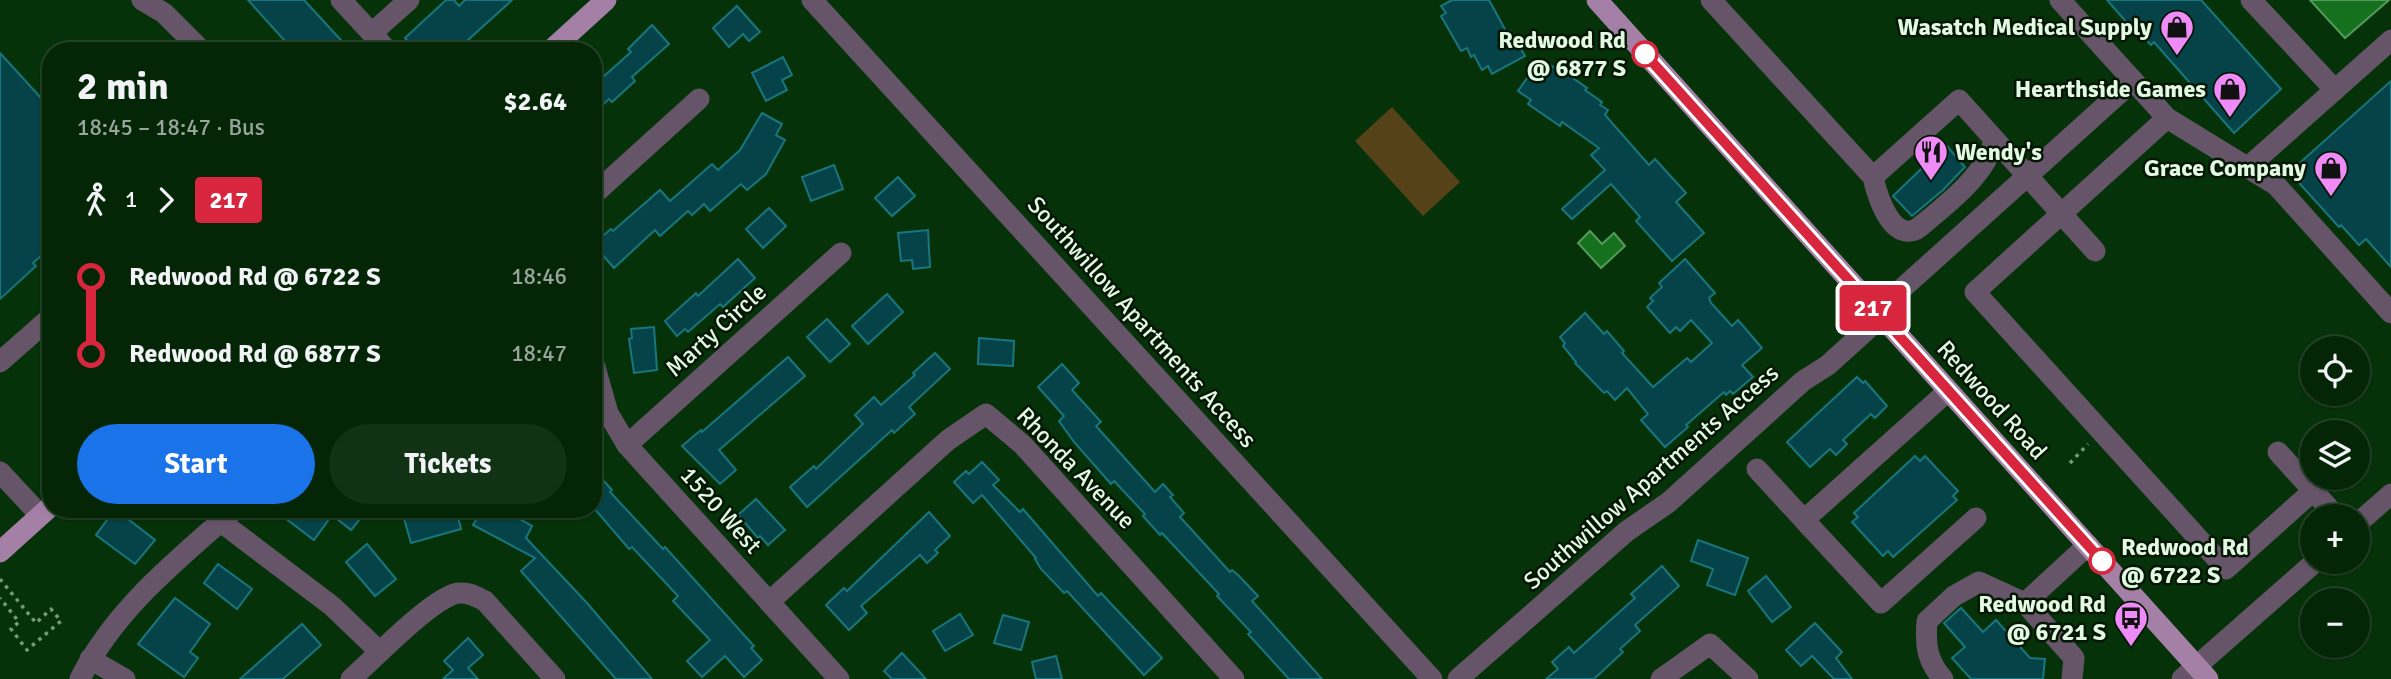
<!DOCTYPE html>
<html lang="en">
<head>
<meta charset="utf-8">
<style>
  body { margin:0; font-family:Signika,sans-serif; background:#123215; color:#f1f3f6; height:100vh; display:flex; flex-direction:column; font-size:26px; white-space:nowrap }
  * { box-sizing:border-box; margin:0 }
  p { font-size:23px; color:#97a59b }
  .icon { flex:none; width:38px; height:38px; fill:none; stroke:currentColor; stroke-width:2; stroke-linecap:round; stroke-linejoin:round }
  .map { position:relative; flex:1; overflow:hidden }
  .details { position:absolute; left:42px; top:42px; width:560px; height:476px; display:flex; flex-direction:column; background:#042607; border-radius:28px; box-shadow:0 2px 5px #0004,0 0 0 2px #254328 }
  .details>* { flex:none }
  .badge { padding:0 14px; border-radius:5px; font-size:24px; line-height:46px }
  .controls { position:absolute; left:2300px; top:336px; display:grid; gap:14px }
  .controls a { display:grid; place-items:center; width:70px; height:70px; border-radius:50%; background:#042607; box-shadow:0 2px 5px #0004,0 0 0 2px #254328; font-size:35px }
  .map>.badge { position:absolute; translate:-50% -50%; box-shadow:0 0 0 4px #fff }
  .legs { display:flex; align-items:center; gap:10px; height:77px; padding:0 35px; font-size:23px }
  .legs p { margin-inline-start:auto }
  .summary { display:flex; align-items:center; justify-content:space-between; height:119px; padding:0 35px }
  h1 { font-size:38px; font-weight:700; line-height:52px }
  .primary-button { display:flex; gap:14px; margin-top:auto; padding:14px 35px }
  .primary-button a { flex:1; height:80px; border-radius:42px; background:#1a73e8; color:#fff; font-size:28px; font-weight:700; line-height:80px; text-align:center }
  .primary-button a+a { background:#123215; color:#f1f3f6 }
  ul { padding:0 35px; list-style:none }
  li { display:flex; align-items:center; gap:24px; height:77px; font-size:26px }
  li i { display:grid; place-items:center; width:10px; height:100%; margin:0 9px; background:currentColor }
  li i::after { content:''; width:18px; height:18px; margin:-9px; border:5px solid; border-radius:50%; background:#042607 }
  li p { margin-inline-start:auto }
  li:first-child i { background:linear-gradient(#0000 50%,currentColor 0) }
  li:last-child i { background:linear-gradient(currentColor 50%,#0000 0) }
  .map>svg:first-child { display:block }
  .green { fill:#554219 }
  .water { fill:#16711e; stroke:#549a59; stroke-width:2 }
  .building { fill:#054348; stroke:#1a767e; stroke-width:2 }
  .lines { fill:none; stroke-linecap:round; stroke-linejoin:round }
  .path { stroke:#789a79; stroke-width:3.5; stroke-dasharray:3.5 5; stroke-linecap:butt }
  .minor { stroke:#665568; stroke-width:21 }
  .major { stroke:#a480a6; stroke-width:21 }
  .line-1-casing { stroke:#fff; stroke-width:16 }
  .line-1 { stroke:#d7263d; stroke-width:10 }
  .stop-1-dot { fill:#fff; stroke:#d7263d; stroke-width:3.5 }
  .labels { text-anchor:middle; stroke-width:5; stroke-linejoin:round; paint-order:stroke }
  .poi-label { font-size:24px; font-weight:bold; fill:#e3fae2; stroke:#051605; text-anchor:end }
  .stop-label { font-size:24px; font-weight:bold; fill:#e3fae2; stroke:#051605; text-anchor:end }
  .street-label { font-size:24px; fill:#e3fae2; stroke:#051605 }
</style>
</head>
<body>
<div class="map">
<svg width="2391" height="679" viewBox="0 0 2391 679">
  <rect width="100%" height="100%" fill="#063209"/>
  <path class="green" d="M1392,107l68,75 -37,34 -68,-75z"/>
  <g class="water">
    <path d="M2310,0h79l-44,38z"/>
    <path d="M1590,231l12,13 12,-11 11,13 -24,22 -23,-25z"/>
  </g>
  <g class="building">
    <path d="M248,0h56l47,51h-57z"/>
    <path d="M446,0h8l5,6 6,-6h47l-56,51h-39l-12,-13z"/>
    <path d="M1452,0h37l18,33 3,-2 15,25 -33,18 -4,-8 -6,4 -8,-15 -3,2 -4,-9 -6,3 -20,-35 5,-3 -5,-7z"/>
    <path d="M2107,0h94l80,89 -47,44 -80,-91 -3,3 -13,-14 -2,2z"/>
    <path d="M737,6l23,26 -11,9 -6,-7 -14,13 -16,-19z"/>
    <path d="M652,25l17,19 -37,33 3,4 -23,21 -3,-3 -16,14v-27l38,-34 -3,-3z"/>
    <path d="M0,53l51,56v138l-18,16 3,3 -36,33z"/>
    <path d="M783,57l9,18 -10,5 5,10 -21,11 -14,-28z"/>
    <path d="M1539,61l8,5 2,-2 17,12 1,-2 20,14 -2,2 17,12 -2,3 8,5 -3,5 44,50 6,-6 31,34 -10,9 28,31 -32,28 -36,-40 4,-4 -29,-33 -39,35 -10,-10 43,-39 -14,-15 8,-7 -37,-26 -2,4 -32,-22 3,-4 -13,-9z"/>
    <path d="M2391,81v186l-25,-28 -7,6 -18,-20 -2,2 -40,-44 4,-3 -10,-11z"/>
    <path d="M762,113l20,11 -6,11 9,5 -19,34 -19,16 -6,-6 -31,27 -6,-7 -12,11 -4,-4 -28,25 -5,-6 -41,38 -21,-24 18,-15 2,2 47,-41 10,11 42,-37 6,6 22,-20z"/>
    <path d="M1946,145l19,22 -22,23 -31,26 -19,-20z"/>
    <path d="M834,165l9,24 -32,12 -9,-24z"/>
    <path d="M898,177l17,19 -23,20 -17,-18z"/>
    <path d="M769,208l17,18 -23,22 -17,-19z"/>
    <path d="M928,230l2,37 -17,2 -1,-9 -11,1 -3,-28z"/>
    <path d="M738,259l17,19 -32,29 -3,-3 -32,28 -3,-3 -8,7 -12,-15 31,-28 2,3z"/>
    <path d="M1685,259l30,34 -6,5 2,5 21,23 6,-6 24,28 -20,17 11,12 -20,17 -3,-3 -4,4 -2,-3 -38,33 2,2 -23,20 -24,-27 7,-6 -21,-26 -12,12 -8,-9 -3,2 -29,-30 1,-1 -13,-16 2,-3 -5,-6 25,-24 19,21 3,-3 17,20 -2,2 31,34 34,-29 4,4 21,-19 -21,-23 -11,11 -4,-4 -6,6 -23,-26 6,-6 -3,-3 12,-11 -3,-4z"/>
    <path d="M887,294l16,18 -35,32 -16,-18z"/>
    <path d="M827,319l23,25 -20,18 -23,-25z"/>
    <path d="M654,327l3,43 -23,3 -5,-34 3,-1 -1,-9z"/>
    <path d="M979,338l35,3 -1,25 -35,-2z"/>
    <path d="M935,353l15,16 -41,38 6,7 -21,19 -2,-3 -85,77 -17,-20 24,-21 2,3 47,-45 -8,-9 19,-18 7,8 34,-30 -2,-2z"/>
    <path d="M788,357l17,19 -86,74 17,20 -16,14 -38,-38 19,-16 1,2z"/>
    <path d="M1062,364l17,19 -7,7 29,32 -5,4 59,66 8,-8 10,11 -3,2 14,16 -4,4 50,55 2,-2 7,6 19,20 -6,5 70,78h-33l-41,-45 3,-2 -34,-36 2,-2 -57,-61 -2,2 -17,-19 2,-2 -31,-33 -3,3 -37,-42 -15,-21 5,-5 -26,-29z"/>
    <path d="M1857,377l6,6 2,-2 22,25 -12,12 -4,-4 -28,26 4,4 -11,11 -6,-6 -20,18 -23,-25z"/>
    <path d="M1915,456l5,5 5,-5 33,35 -5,5 4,4 -64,57 -5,-6 -5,5 -31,-34 6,-5 -4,-4z"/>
    <path d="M982,462l17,18 -6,5 27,27 3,-3 75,87 3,-3 61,65 -18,17 -77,-84 -3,2 -23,-24 -6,-10 1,-1 -54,-63 -9,8 -19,-21 12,-11 3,3z"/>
    <path d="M593,469l19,21 -2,2 53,57 2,-2 89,99 -3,2 11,12 -18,17 -19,-21 -23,21 -15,-16 23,-21 -37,-39 5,-5 -46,-49 -3,2 -36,-42z"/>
    <path d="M756,499l29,31 -17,15 -8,-9 -2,2 -20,-23z"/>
    <path d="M115,509l40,31 -20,24 -39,-29z"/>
    <path d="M273,509h75l12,10 -9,11 -19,-15 -18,25z"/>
    <path d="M422,509h34l5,20 -50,14 -8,-28z"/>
    <path d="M482,509h20l30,17 -6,12 61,65 65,76h-36l-95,-108 14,-13 -62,-33z"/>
    <path d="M929,512l21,24 -15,14 3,3 -11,10 -7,-8 -59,51 6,7 -18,17 -23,-25 18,-17 3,3z"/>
    <path d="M1698,540l50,18 -13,37 -28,-10 6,-16 -22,-8z"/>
    <path d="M367,544l29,35 -21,17 -29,-34z"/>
    <path d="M218,564l34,25 -15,20 -33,-26z"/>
    <path d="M1662,566l17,20 -44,39 5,6 -20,18 3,3 -29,27h-48l12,-10 -6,-7 17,-15 5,6 61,-55 -4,-4z"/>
    <path d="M1766,576l25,31 -19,15 -24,-31z"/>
    <path d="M175,598l35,26 -20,28 8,6 -14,19 -46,-33z"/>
    <path d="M1961,608l22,24 13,-12 34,38 15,1 -2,20h-72l-19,-21 13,-11 -21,-24z"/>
    <path d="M960,614l13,21 -28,16 -12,-20z"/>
    <path d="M1003,615l26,7 -8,28 -27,-7z"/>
    <path d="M1815,623l27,29 -6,6 16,21h-18l-22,-23 -11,10 -15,-16z"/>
    <path d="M302,624l19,21 -38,34h-43z"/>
    <path d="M468,638l15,17 -15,13 10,11h-35l10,-9 -9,-9z"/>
    <path d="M902,653l24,26h-34l-8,-8z"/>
    <path d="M1056,656l6,23h-26l-4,-17z"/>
  </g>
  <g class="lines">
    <g class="path">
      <path d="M2070,463l18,-19"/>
      <path d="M0,579l36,44 15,-14 10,12 -34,29 -16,-21 8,-7 -19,-24"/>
    </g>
    <g class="minor">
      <path d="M142,0l22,13 38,38"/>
      <path d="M341,0l47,51"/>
      <path d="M812,0l620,679"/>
      <path d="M1711,0l162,177c4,18 18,65 44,52 28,-23 71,-55 77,-90"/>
      <path d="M2060,0l107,118 109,67 115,128"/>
      <path d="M2251,0l84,90"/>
      <path d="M372,33l37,-33"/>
      <path d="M2167,118l-192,174 251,277 87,-78"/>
      <path d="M2248,167l143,-127"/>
      <path d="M1873,177l86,-77 136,151"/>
      <path d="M593,195l106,-96"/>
      <path d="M1876,312l257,-231"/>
      <path d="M593,360l15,53 19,32 212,234"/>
      <path d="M0,362l51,-45"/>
      <path d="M627,445l214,-192"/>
      <path d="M2278,452l58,64"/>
      <path d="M1757,469l47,51 144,-129"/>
      <path d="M0,472l40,43"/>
      <path d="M1804,520l77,83 95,-85"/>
      <path d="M221,522l111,84 48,46"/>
      <path d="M2357,524l34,-30"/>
      <path d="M769,602l179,-162 38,-26 37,31 211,234"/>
      <path d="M2025,603l49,55 -2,21"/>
      <path d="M90,659l35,20"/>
      <path d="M80,679c35,-70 97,-119 155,-170"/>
      <path d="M351,679c22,-19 82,-83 108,-86 10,-1 18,4 26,8l70,78"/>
      <path d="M1458,679l169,-148 42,-29 134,-121 25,-16 53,-48"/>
      <path d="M1661,679l49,-35 38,35"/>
      <path d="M1943,679c-16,-18 -18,-34 -16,-58l27,-25 25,-14 46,21 63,-58"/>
      <path d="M2182,679l133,-117"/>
    </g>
    <g class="major">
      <path d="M1597,0l611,679"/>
      <path d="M550,51l56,-51"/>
      <path d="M0,552l51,-46"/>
    </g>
  </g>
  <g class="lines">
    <g class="line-1-casing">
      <path id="line-1" d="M1645,54l457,507"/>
    </g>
    <use href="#line-1" class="line-1"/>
  </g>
  <defs>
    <g id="shop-pin" transform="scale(1.75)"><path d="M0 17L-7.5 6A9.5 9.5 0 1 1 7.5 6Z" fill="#ee8bf7" stroke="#051605"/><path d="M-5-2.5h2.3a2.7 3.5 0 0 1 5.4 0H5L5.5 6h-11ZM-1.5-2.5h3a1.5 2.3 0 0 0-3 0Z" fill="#111"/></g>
    <g id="restaurant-pin" transform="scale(1.75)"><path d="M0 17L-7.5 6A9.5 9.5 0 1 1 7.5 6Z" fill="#ee8bf7" stroke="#051605"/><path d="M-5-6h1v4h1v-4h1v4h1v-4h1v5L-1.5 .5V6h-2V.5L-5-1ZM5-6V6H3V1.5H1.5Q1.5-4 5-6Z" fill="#111"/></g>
    <g id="bus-pin" transform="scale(1.75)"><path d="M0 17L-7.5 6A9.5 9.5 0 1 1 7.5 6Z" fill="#ee8bf7" stroke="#051605"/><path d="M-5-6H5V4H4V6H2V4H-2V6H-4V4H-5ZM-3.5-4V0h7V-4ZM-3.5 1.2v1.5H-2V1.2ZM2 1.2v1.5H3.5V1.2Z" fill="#111"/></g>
  </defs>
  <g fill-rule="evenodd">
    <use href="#shop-pin" x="2177" y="27"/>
    <use href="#shop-pin" x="2230" y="89"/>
    <use href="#restaurant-pin" x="1931" y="152"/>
    <use href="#shop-pin" x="2331" y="168"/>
    <use href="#bus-pin" x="2131" y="618"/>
  </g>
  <g class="stop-1-dot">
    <circle cx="1645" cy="54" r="12"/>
    <circle cx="2102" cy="561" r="12"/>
  </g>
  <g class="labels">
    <g class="poi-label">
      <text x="2152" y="35">Wasatch Medical Supply</text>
      <text x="2206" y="97">Hearthside Games</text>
      <text x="1955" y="160" text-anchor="start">Wendy's</text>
      <text x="2306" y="176">Grace Company</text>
      <text x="2106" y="612">Redwood Rd<tspan x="2106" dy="28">@ 6721 S</tspan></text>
    </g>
    <g class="stop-label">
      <text x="1626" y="48">Redwood Rd<tspan x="1626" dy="28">@ 6877 S</tspan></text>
      <text x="2121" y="555" text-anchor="start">Redwood Rd<tspan x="2121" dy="28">@ 6722 S</tspan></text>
    </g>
    <g class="street-label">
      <text transform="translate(1142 322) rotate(48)" y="8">Southwillow Apartments Access</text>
      <text transform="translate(716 330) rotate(-42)" y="8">Marty Circle</text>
      <text transform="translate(1992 400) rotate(48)" y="8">Redwood Road</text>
      <text transform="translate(1076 468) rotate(46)" y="8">Rhonda Avenue</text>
      <text transform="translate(1651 477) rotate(-41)" y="8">Southwillow Apartments Access</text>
      <text transform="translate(721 510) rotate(48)" y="8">1520 West</text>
    </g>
  </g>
</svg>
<div class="controls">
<a><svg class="icon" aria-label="locate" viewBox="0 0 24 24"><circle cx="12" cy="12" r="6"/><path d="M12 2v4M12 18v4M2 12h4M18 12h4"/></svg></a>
<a><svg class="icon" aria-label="layers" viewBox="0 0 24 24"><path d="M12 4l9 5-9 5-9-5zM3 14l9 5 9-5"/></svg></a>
<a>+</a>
<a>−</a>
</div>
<b class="badge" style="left:1873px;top:308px;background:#d7263d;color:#fff">217</b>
<section class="details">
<div class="summary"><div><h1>2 min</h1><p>18:45 – 18:47 · Bus</p></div><b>$2.64</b></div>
<div class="legs"><svg class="icon" aria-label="walk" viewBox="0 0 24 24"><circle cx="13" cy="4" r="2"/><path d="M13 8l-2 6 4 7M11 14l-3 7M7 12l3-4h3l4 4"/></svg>1<svg class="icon" aria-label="forward" viewBox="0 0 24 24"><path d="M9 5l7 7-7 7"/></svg><b class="badge" style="background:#d7263d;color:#fff">217</b></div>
<ul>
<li><i style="color:#d7263d"></i><b>Redwood Rd @ 6722 S</b><p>18:46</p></li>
<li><i style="color:#d7263d"></i><b>Redwood Rd @ 6877 S</b><p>18:47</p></li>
</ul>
<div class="primary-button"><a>Start</a><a>Tickets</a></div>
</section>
</div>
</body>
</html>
